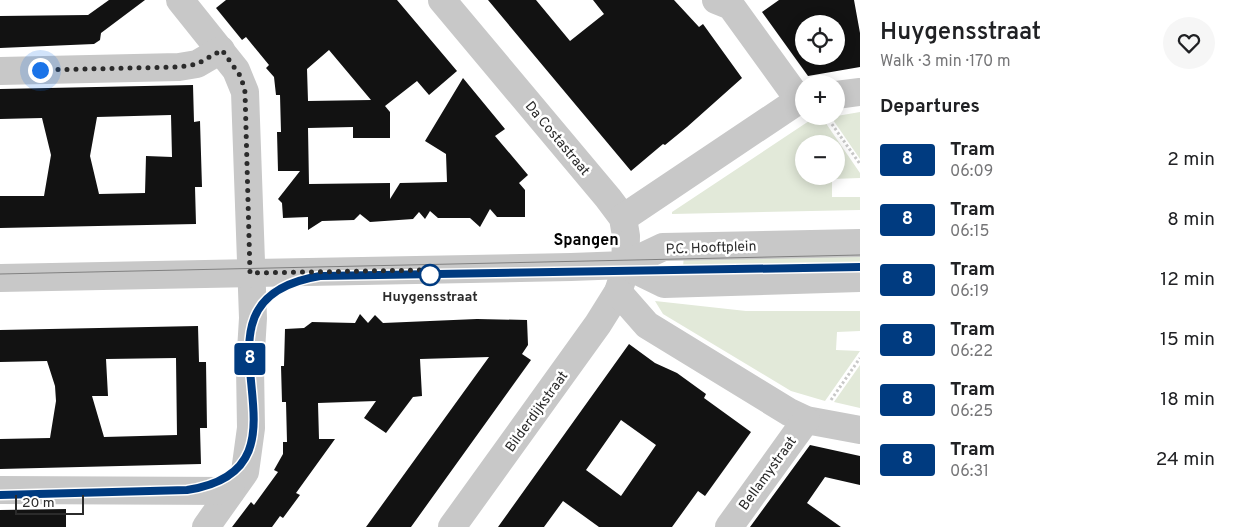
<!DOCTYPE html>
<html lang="en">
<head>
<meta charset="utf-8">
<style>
  body { margin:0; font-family:Overpass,sans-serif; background:#f6f6f6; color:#202124; height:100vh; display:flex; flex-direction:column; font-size:19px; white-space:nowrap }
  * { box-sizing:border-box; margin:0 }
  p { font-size:16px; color:#757577 }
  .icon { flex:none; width:28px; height:28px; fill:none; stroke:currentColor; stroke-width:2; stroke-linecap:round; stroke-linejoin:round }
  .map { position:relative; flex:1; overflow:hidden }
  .details { display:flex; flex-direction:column; background:#fff; width:375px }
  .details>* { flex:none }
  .badge { padding:0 10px; border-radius:4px; font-size:18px; line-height:32px }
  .buttons { position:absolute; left:795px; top:15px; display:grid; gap:10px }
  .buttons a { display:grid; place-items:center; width:50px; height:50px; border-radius:50%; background:#fff; box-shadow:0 2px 12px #0003; font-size:25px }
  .scale { position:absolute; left:15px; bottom:12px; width:69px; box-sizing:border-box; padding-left:5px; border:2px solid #2b2b2b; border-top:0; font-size:14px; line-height:18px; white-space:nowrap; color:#2b2b2b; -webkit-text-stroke:4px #fff; paint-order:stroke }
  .you { position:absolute; width:25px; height:25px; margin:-12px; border:4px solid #fff; border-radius:50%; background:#1a73e8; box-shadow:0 0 0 8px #1a73e833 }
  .map>.badge { position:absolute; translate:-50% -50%; box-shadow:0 0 0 2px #fff }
  h2 { padding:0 20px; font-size:19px; line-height:45px }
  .round { display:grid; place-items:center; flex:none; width:52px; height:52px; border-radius:26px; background:#f6f6f6 }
  .head { display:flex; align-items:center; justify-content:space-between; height:85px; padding:0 20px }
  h1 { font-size:24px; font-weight:600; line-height:38px }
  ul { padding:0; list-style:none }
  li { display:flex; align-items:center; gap:15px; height:60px; padding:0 20px }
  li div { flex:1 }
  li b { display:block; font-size:19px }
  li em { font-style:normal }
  li .badge { min-width:55px; font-weight:700; text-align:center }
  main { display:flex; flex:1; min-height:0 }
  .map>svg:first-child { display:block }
  .green { fill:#e2e9d9; fill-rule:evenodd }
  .building { fill:#121212; fill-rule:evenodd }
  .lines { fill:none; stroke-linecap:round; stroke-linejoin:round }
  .path { stroke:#c8c8c8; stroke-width:3; stroke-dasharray:2.5 2.5; stroke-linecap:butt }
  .minor { stroke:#c8c8c8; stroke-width:28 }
  .tram { stroke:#808080; stroke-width:1 }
  .line-casing { stroke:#fff; stroke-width:11 }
  .line { stroke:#003b80; stroke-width:8 }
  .walk { stroke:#2b2b2b; stroke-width:5; stroke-dasharray:0 9 }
  .stop-dot { fill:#fff; stroke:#003b80; stroke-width:2.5 }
  .labels { text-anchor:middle; stroke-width:5; stroke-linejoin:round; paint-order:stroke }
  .street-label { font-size:14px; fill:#2b2b2b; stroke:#fff }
  .stop-label { font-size:14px; font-weight:bold; fill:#2b2b2b; stroke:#fff }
  .quarter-label { font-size:16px; font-weight:bold; fill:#000; stroke:#fff }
</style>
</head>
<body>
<main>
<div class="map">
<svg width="860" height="527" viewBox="0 0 860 527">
  <rect width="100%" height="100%" fill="#fff"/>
  <g class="green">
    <path d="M860,112v47l-29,-42z"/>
    <path d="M823,119l37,54v5l-28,1v18h28v13l-188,4v-2l137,-91zM804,144h32v32h-32z"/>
    <path d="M860,250v21l-142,2v-6l-35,1 1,-15z"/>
    <path d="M655,301l91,10h114v20l-23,1 -1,18 24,1 -35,50 -34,-10 -128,-77z"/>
    <path d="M860,365v43l-26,-6z"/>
  </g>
  <g class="building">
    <path d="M109,0h36l-44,33 -1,7 -6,4 -94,4v-32l88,-1z"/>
    <path d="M226,0h171l60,71 -28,24 -12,-14 -32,25 5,6v26h-37v-11l-45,1 1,56 81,-1v16l10,-16 47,-1 -1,-28 -21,-13 38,-63 42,51 -10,7 33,39 -9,8 6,7v27h-28l-7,-8 -10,18 -10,-9h-32l-8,-7 -5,8 -6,-7 -6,7 -43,3 -10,-8 -6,6 -32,1 -14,9v-13l-25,1 -1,-15 -4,-4 22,-28h-22l-1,-39h4l-1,-37h-4l-2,-18 -8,-9 3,-3 -23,-28 -4,3 -26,-32zM329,50l42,50 -63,1 -1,-32z"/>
    <path d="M488,0h48l34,41 34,-27 -11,-14h81l25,27 4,-3 39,54 -55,49 -22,18 -2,-1 -32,27z"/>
    <path d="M779,0h75l6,33v34l-52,9 -46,-64zM804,24h32v32h-32z"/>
    <path d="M193,85l1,37 6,-1 2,66h-7l1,37 -196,4v-32h44l7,-41 -9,-37 -42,1v-30zM171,115l1,42 -26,-1 -1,37 -46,1 -9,-38 7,-39z"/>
    <path d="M360,314l8,9 7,-8 8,8 94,-4 50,1 1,25 -6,9 9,6 -120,167h-45l123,-170 -69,2 2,37 -9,1 -27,36 -22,-15 12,-17 -58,2 1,36h16l-39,54 4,2 -17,23 -3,-2 -8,11h-40l19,-25 3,3 24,-33 -4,-2 9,-16v-12h4l-1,-40h-4l-1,-36h3l1,-37 19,-1 8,-6 43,1z"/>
    <path d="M198,326l1,36h7l1,66h-7l1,36 -201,5v-30l50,-1 6,-37 -1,-15 -8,-25 -47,1v-32zM176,358l1,77 -73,2 -12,-41h16l-2,-37z"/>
    <path d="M629,344l26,19 22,10 29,21 -2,4 47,34 -46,64 -7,-5 -26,36h-73l-36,-26 -19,26h-46zM621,420l35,25 -35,51 -35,-26z"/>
    <path d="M810,445l50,11v29l-35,-8 -18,26 34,24h-91z"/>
    <path d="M66,509v18h-66v-17z"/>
  </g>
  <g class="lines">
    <g class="path">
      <path d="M829,120l31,44"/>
      <path d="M831,400l29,-42"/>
    </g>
    <g class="minor">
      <path d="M180,0l56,70 9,22 8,226 -3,49 1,61 -6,44 -39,55"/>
      <path d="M442,0l166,198 15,20 3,18 -1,35 -7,21 -20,32 -146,203"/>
      <path d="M716,0l15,6 68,94"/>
      <path d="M0,71l179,-4 18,-3 24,-14"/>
      <path d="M836,95l24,-3"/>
      <path d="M623,218l176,-118h5"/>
      <path d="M625,265l39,19 196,-6"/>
      <path d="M0,278l571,-11 54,-2 38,-18 197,-4"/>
      <path d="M618,292l29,33 142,87 17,8 54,10"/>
      <path d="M0,490l231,1"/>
      <path d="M729,527l77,-107"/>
    </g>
    <g class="tram">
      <path d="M0,274l860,-19"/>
      <path d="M0,495l187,-5c149,-24 -22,-190 133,-214l540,-9"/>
    </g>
  </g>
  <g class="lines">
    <g class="line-casing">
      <path id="line" d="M0,495l187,-5c149,-23 -22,-189 133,-214l540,-9"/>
    </g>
    <use href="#line" class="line"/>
    <path class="walk" d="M40,70l139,-3 18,-3 25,-14 19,27 4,15 5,181 174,-3 6,5"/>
  </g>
  <circle class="stop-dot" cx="430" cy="275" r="10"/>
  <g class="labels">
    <g class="street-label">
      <text transform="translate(558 138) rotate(50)" y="5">Da Costastraat</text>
      <text transform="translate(711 247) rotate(-2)" y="5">P.C. Hooftplein</text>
      <text transform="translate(536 411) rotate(-54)" y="5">Bilderdijkstraat</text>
      <text transform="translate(767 473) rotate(-54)" y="5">Bellamystraat</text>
    </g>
    <g class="stop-label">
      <text x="430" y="301">Huygensstraat</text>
    </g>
    <g class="quarter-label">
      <text x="586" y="245">Spangen</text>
    </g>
  </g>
</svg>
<div class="buttons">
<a><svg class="icon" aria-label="locate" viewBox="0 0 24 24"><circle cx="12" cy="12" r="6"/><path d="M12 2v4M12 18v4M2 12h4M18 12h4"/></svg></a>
<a>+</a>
<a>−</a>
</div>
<div class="scale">20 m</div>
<div class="you" style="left:40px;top:70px"></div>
<b class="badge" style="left:250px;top:359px;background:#003b80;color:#fff">8</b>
</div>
<section class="details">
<div class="head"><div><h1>Huygensstraat</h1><p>Walk · 3 min · 170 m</p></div><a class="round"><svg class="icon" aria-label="heart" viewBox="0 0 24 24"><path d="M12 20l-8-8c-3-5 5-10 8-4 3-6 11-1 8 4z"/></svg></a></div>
<h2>Departures</h2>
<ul>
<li><span class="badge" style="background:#003b80;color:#fff">8</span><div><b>Tram</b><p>06:09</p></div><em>2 min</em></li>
<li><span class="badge" style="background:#003b80;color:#fff">8</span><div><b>Tram</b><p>06:15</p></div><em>8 min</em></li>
<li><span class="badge" style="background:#003b80;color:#fff">8</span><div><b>Tram</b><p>06:19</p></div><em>12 min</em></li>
<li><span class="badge" style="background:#003b80;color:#fff">8</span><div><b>Tram</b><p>06:22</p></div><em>15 min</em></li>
<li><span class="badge" style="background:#003b80;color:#fff">8</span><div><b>Tram</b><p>06:25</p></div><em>18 min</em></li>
<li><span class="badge" style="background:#003b80;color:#fff">8</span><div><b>Tram</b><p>06:31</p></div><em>24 min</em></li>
</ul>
</section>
</main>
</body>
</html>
